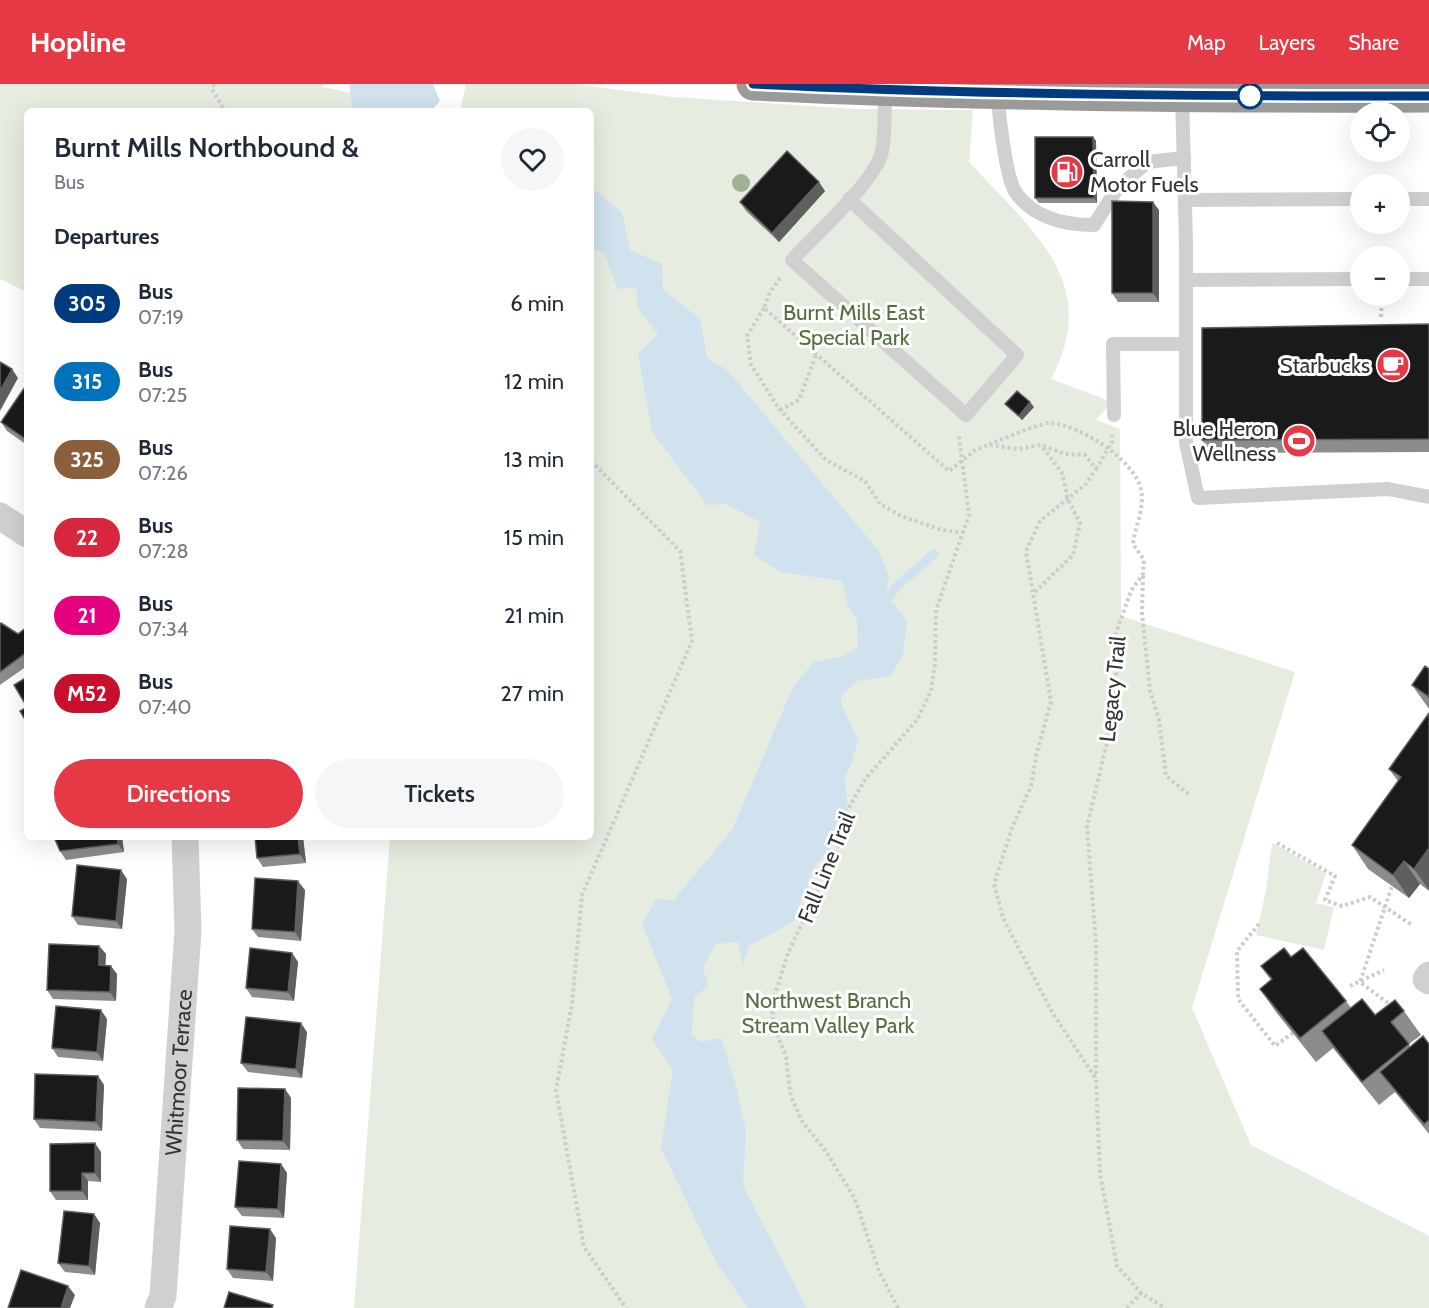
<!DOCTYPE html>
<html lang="en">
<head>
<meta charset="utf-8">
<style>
  body { margin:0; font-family:Cabin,sans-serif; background:#f6f6f7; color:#1f2937; height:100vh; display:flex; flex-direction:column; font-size:22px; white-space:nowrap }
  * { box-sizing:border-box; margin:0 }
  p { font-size:20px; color:#747a83 }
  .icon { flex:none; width:33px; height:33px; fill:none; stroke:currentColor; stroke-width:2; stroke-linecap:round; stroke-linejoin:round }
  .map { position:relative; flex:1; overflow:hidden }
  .sheet { position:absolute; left:24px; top:24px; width:570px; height:732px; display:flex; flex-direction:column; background:#fff; border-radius:9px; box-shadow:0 6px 24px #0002 }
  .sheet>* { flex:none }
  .badge { padding:0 12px; border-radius:20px; font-size:21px; line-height:39px }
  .buttons { position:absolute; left:1350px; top:18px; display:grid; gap:12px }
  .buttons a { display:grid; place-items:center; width:60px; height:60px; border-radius:50%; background:#fff; box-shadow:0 6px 24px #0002; font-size:30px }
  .map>.badge { position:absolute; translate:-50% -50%; box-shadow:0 0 0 3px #fff }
  h2 { padding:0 30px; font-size:22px; line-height:54px }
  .round { display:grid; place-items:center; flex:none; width:63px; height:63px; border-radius:32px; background:#f6f6f7 }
  .headline { display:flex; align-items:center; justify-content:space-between; height:102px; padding:0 30px }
  h1 { font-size:28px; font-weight:600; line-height:45px }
  .button { display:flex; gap:12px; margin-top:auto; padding:12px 30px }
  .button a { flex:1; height:69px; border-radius:36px; background:#e63946; color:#fff; font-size:24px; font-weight:600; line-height:69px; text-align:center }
  .button a+a { background:#f6f6f7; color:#1f2937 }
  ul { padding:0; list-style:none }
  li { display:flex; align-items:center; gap:18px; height:78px; padding:0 30px }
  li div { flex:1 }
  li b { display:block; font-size:22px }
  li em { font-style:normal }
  li .badge { min-width:66px; font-weight:700; text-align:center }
  header { display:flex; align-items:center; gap:36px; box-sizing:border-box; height:84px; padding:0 30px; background:#e63946; color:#fff }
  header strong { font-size:28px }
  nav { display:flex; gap:33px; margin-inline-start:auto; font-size:21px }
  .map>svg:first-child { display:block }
  .green { fill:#e6ecdf }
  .water { fill:#cfe2ee }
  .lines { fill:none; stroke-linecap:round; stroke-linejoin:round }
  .stream { stroke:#cfe2ee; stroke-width:9 }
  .path { stroke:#cdcdcd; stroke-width:4; stroke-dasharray:3 3; stroke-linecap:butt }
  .lane { stroke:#d0d0d0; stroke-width:14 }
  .street { stroke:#d0d0d0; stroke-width:27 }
  .highway { stroke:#9a9a9a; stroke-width:33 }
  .tree { fill:#a2b095 }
  .wall { fill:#8c8c8c }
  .shaded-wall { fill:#5f5f5f }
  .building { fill:#1a1a1a; stroke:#5f5f5f; stroke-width:1.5 }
  .line-casing { stroke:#fff; stroke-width:14 }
  .line { stroke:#003b80; stroke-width:9 }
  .stop-dot { fill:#fff; stroke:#003b80; stroke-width:3 }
  .labels { text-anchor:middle; stroke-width:6; stroke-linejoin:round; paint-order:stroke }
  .poi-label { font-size:22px; fill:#333; stroke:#fff; text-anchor:end }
  .park-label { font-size:22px; fill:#56703f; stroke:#fff }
  .street-label { font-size:22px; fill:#333; stroke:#fff }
</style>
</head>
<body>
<header>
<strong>Hopline</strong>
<nav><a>Map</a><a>Layers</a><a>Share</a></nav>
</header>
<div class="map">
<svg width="1429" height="1224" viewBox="0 0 1429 1224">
  <rect width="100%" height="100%" fill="#fff"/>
  <g class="green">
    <path d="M0,0h323v3l114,24h-410v181l-27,-13z"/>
    <path d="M466,0h109l98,13 183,12 117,1 -4,52c61,67 134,119 82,217l61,23 -16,18 24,9 1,187 174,56 -103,336 59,137 178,91v72h-1075l36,-471h201v-726h-131z"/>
    <path d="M1272,759l54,30 -10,30 18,4 -10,43 -68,-15 10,-44z"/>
  </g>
  <g class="water">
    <path d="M349,0h84l7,17 -9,10h-78z"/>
    <path d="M591,103l31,25 8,38 32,14 1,26 37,29 7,39 20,12 152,181 10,27 -3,17 21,26 -4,33 -12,22 -34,5 -16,15 1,10 16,34 -6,23 -7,14 4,49 -34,40 -21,55 -45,25 -6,18 -5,-22 -22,2 -13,23 5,20 -13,9 -4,38 9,8 21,-4 14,44 11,49 -3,55 64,122h-59l-32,-46 -55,-114 12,-78 -21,-31 20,-40 -30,-75 15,-26 16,3 59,-71 61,-143 21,-25 30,-6 14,-9 -1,-28 -9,-13 -6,-25 -61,-9 -27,-17 6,-33 -34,-18 -19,1 -55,-73 -14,-79 20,-19 -20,-26 -2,-21 -19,2 -13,-37 -13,-2z"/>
  </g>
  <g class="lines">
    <path class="stream" d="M881,523l16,-21 37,-32"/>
    <g class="path">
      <path d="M214,0l-2,5 13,22"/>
      <path d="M780,194l-11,16 -5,14 185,163 28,-22 12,-4 29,4 23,-4 24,9 20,1 11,14 -10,15 -46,37 -14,30 25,151 -14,50 -6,34 -19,42 -18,56 9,34 49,94 44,67 4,94 17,93 24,27 24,15"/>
      <path d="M764,224l-17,28 4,29 29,45 46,50 39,21 15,23 21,12 38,13 22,4"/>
      <path d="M1381,233l1,-21"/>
      <path d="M780,326l19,-10 17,-45"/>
      <path d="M989,360c13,-4 50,-21 61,-21 29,1 86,38 91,67 4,18 -6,36 -8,54l11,16 -1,14 -12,17 -19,53 6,17 -12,86 -19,79 9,119v133"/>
      <path d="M591,377l89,90 12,90 -110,254 -10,109 -16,86 28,157 42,61"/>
      <path d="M1096,385l16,-27v-7"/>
      <path d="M1143,492l-1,37 8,78 9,29 7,56 24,19"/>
      <path d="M1035,508l38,-37 7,-32 -12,-23 -6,-27 -21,-28"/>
      <path d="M1277,759l58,33 -10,24 17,6 28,-9 42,28"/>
      <path d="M1259,840l-22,27 1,48 37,47 18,-13"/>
      <path d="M1350,902l34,-16"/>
      <path d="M1388,919l-28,-21 32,-96"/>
      <path d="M898,1224l-19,-37 -24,-72 -28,-46 -25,-32 -11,-24 -5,-40 -13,-34 -1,-19 16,-51 51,-108 5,-29 22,-38 51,-58 14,-29 4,-27 1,-54 33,-95 -10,-79"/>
      <path d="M1127,1224l14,-15"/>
    </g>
    <g class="lane">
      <path d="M998,9c0,17 8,87 18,100 18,25 50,32 78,32l23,-36 30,-27 37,-4"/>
      <path d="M1182,11l4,148v200l12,55 190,-9 41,8"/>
      <path d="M849,115l168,156 -51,60 -174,-155c23,-25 84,-79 90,-109 4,-20 2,-41 3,-60"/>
      <path d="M1400,115h29"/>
      <path d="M1185,116l175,-1"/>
      <path d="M1400,195h29"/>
      <path d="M1186,196l174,-1"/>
      <path d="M1114,331l-1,-71h72"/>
    </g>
    <g class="street">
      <path d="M0,432l27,18"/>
      <path d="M1429,891l-3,4 3,2"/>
      <path id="s1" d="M158,1224l5,-12 25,-366 -3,-93"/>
    </g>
    <path class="highway" d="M753,0c225,11 451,13 676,12"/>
  </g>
  <circle class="tree" cx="741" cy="99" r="9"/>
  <g class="wall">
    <path d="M1093,53l3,4 1,62h-58l-4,-5z"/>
    <path d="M825,107l-46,51 -33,-31 -6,-9z"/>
    <path d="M1159,126v92h-41l-6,-9z"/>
    <path d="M1429,240v128l-218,1 -9,-13z"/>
    <path d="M27,300v61l-20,-14 -6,-9z"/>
    <path d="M1005,320l29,3 -12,13 -13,-12z"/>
    <path d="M0,540l18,10 9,-7v39l-27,19z"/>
    <path d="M1429,585v40l-17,-24z"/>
    <path d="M1429,629v178l-9,-7 -11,14 -41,-29 -16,-24 46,-64 -9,-12z"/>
    <path d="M54,753h68l2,15 -58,8 -6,-9z"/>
    <path d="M303,753l3,26 -43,4 -6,-9z"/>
    <path d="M127,795l-5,50 -44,-4 -6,-9z"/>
    <path d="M305,806l-4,51 -43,-4 -6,-8z"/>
    <path d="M99,862l7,8 -1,11 12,9 -1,27 -63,-2 -6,-9z"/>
    <path d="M292,869l6,9 -4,39 -42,-4 -6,-9z"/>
    <path d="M1291,873l55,44 5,7 24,7 29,-4 17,24 -12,9 1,3 19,-3v90l-34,-42 -16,13 -46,-57 -17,14 -40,-50 -16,-23 11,-9 -10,-14z"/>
    <path d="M107,935l-4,42 -45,-4 -6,-9z"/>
    <path d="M307,948l-5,46 -54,-6 -7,-9z"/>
    <path d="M98,992l6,9 -2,46 -62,-3 -6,-9z"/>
    <path d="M285,1005l6,9 -1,52 -47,-1 -6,-9z"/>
    <path d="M101,1068v30l-13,-1v19h-32l-6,-9z"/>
    <path d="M281,1080l6,9 -3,45 -42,-2 -7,-9z"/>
    <path d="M94,1130l6,9 -5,52 -30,-3 -7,-9z"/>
    <path d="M276,1154l-3,43 -40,-3 -6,-9z"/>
  </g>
  <g class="shaded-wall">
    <path d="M1093,53l3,4 1,62 -3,-5z"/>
    <path d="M819,98l6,9 -46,51 -7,-9z"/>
    <path d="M1153,118l6,8v92l-6,-9z"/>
    <path d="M12,285l6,9 -18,33v-20z"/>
    <path d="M1030,318l4,5 -12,13 -3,-4z"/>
    <path d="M117,753h5l2,15 -6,-8z"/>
    <path d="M298,753h5l3,26 -6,-9z"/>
    <path d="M1429,764v42l-15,-21z"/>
    <path d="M1404,777l16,23 -11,14 -16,-23z"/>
    <path d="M121,786l6,9 -5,50 -6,-8z"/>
    <path d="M298,797l7,9 -4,51 -6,-9z"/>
    <path d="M99,862l7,8 -1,20 -6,-9z"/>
    <path d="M292,869l6,9 -4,39 -6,-9z"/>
    <path d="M111,882l6,8 -1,27 -6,-9z"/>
    <path d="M101,926l6,9 -4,42 -6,-9z"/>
    <path d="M301,939l6,9 -5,46 -6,-9z"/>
    <path d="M98,992l6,9 -2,46 -6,-9z"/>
    <path d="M285,1005l6,9 -1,52 -7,-9z"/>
    <path d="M95,1059l6,9v30l-6,-9z"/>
    <path d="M281,1080l6,9 -3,45 -6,-9z"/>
    <path d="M82,1089l6,8v19l-6,-9z"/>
    <path d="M94,1130l6,9 -5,52 -6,-9z"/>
    <path d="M270,1145l6,9 -3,43 -7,-9z"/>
    <path d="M68,1202l7,9 -5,13h-9z"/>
  </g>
  <g class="building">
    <path d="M1035,53h58l1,61h-59z"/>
    <path d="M787,67l32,31 -47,51 -32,-31z"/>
    <path d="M1112,117l41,1v91h-41z"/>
    <path d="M1429,240v115l-227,1v-112z"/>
    <path d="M0,278l12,7 -12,22z"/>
    <path d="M27,300v56l-26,-18z"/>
    <path d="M1017,307l13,11 -11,14 -14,-12z"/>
    <path d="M1,539l17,11 9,-7v25l-27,20v-48z"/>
    <path d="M1425,582l4,3v28l-17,-12z"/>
    <path d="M27,593v30l-13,-22z"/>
    <path d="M27,623v16l-7,-12z"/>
    <path d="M1429,629v135l-15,21 -10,-8 -11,14 -41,-30 49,-68 -12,-8z"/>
    <path d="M54,753h63l1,7 -58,7z"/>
    <path d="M255,753h43l2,17 -43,4z"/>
    <path d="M77,781l44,5 -5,51 -44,-5z"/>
    <path d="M255,794l43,3 -3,51 -43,-3z"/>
    <path d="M49,860l50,2v19l12,1 -1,26 -63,-2z"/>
    <path d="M250,864l42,5 -4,39 -42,-4z"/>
    <path d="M1284,864l7,9 12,-9 43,53 -46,37 -40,-49 12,-10 -11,-13z"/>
    <path d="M1362,915l13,16 20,-15 9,11 -13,11 18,22 -47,38 -40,-51z"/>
    <path d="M56,922l45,4 -4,42 -45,-4z"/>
    <path d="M246,933l55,6 -5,46 -55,-6z"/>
    <path d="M1423,952l6,8v76l-5,4 -44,-52z"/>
    <path d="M35,990l63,2 -2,46 -62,-3z"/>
    <path d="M238,1004l47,1 -2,52 -46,-1z"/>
    <path d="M95,1059v30h-13v18h-32v-47z"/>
    <path d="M239,1077l42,3 -3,45 -43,-2z"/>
    <path d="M64,1127l30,3 -5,52 -31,-3z"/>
    <path d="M230,1142l40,3 -4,43 -39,-3z"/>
    <path d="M21,1186l47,16 -7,22h-53z"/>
    <path d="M229,1208l44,13 -1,3h-48z"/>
  </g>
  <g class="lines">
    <g class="line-casing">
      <path id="line" d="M753,0c225,11 451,12 676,12"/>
    </g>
    <use href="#line" class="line"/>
  </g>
  <defs>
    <g id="fuel-disc" transform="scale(1.725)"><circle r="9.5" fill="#e63946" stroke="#fff"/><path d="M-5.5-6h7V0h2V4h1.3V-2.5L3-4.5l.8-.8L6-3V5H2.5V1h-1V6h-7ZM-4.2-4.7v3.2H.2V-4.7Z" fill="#fff"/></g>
    <g id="cafe-disc" transform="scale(1.725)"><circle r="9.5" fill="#e63946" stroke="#fff"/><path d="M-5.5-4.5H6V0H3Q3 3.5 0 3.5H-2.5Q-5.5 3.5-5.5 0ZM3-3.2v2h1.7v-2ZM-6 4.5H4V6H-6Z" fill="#fff"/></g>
    <g id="stadium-disc" transform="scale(1.725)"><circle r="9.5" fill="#e63946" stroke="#fff"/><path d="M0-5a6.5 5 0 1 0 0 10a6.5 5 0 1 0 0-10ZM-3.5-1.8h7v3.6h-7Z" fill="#fff"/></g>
  </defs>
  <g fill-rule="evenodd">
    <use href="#fuel-disc" x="1067" y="88"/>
    <use href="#cafe-disc" x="1393" y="281"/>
    <use href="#stadium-disc" x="1299" y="357"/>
  </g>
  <circle class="stop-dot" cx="1250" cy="12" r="12"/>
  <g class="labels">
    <g class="poi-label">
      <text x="1090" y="83" text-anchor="start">Carroll<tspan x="1090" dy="25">Motor Fuels</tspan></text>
      <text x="1370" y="289">Starbucks</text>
      <text x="1276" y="352">Blue Heron<tspan x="1276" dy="25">Wellness</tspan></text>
    </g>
    <g class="park-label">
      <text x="854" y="236">Burnt Mills East<tspan x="854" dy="25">Special Park</tspan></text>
      <text x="828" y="924">Northwest Branch<tspan x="828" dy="25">Stream Valley Park</tspan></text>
    </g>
    <g class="street-label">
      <text transform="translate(1112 605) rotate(-84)" y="8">Legacy Trail</text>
      <text transform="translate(826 783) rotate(-68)" y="8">Fall Line Trail</text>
      <text dy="8" stroke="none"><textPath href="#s1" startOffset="237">Whitmoor Terrace</textPath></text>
    </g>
  </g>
</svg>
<div class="buttons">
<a><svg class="icon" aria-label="locate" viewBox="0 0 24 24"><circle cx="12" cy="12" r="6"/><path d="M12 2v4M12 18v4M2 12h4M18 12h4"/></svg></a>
<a>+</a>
<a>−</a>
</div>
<section class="sheet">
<div class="headline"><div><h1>Burnt Mills Northbound &amp;</h1><p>Bus</p></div><a class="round"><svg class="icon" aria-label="heart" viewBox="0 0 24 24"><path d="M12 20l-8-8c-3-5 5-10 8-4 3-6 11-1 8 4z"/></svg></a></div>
<h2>Departures</h2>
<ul>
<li><span class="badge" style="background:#003b80;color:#fff">305</span><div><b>Bus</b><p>07:19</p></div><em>6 min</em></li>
<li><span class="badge" style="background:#0072bc;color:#fff">315</span><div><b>Bus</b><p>07:25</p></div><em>12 min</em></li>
<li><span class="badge" style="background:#8b5e3c;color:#fff">325</span><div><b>Bus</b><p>07:26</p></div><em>13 min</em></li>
<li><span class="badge" style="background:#d7263d;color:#fff">22</span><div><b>Bus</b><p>07:28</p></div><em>15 min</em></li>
<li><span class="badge" style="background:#e6007e;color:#fff">21</span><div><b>Bus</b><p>07:34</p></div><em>21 min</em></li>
<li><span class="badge" style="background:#c8102e;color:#fff">M52</span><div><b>Bus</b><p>07:40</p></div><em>27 min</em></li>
</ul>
<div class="button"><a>Directions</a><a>Tickets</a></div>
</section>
</div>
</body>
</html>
